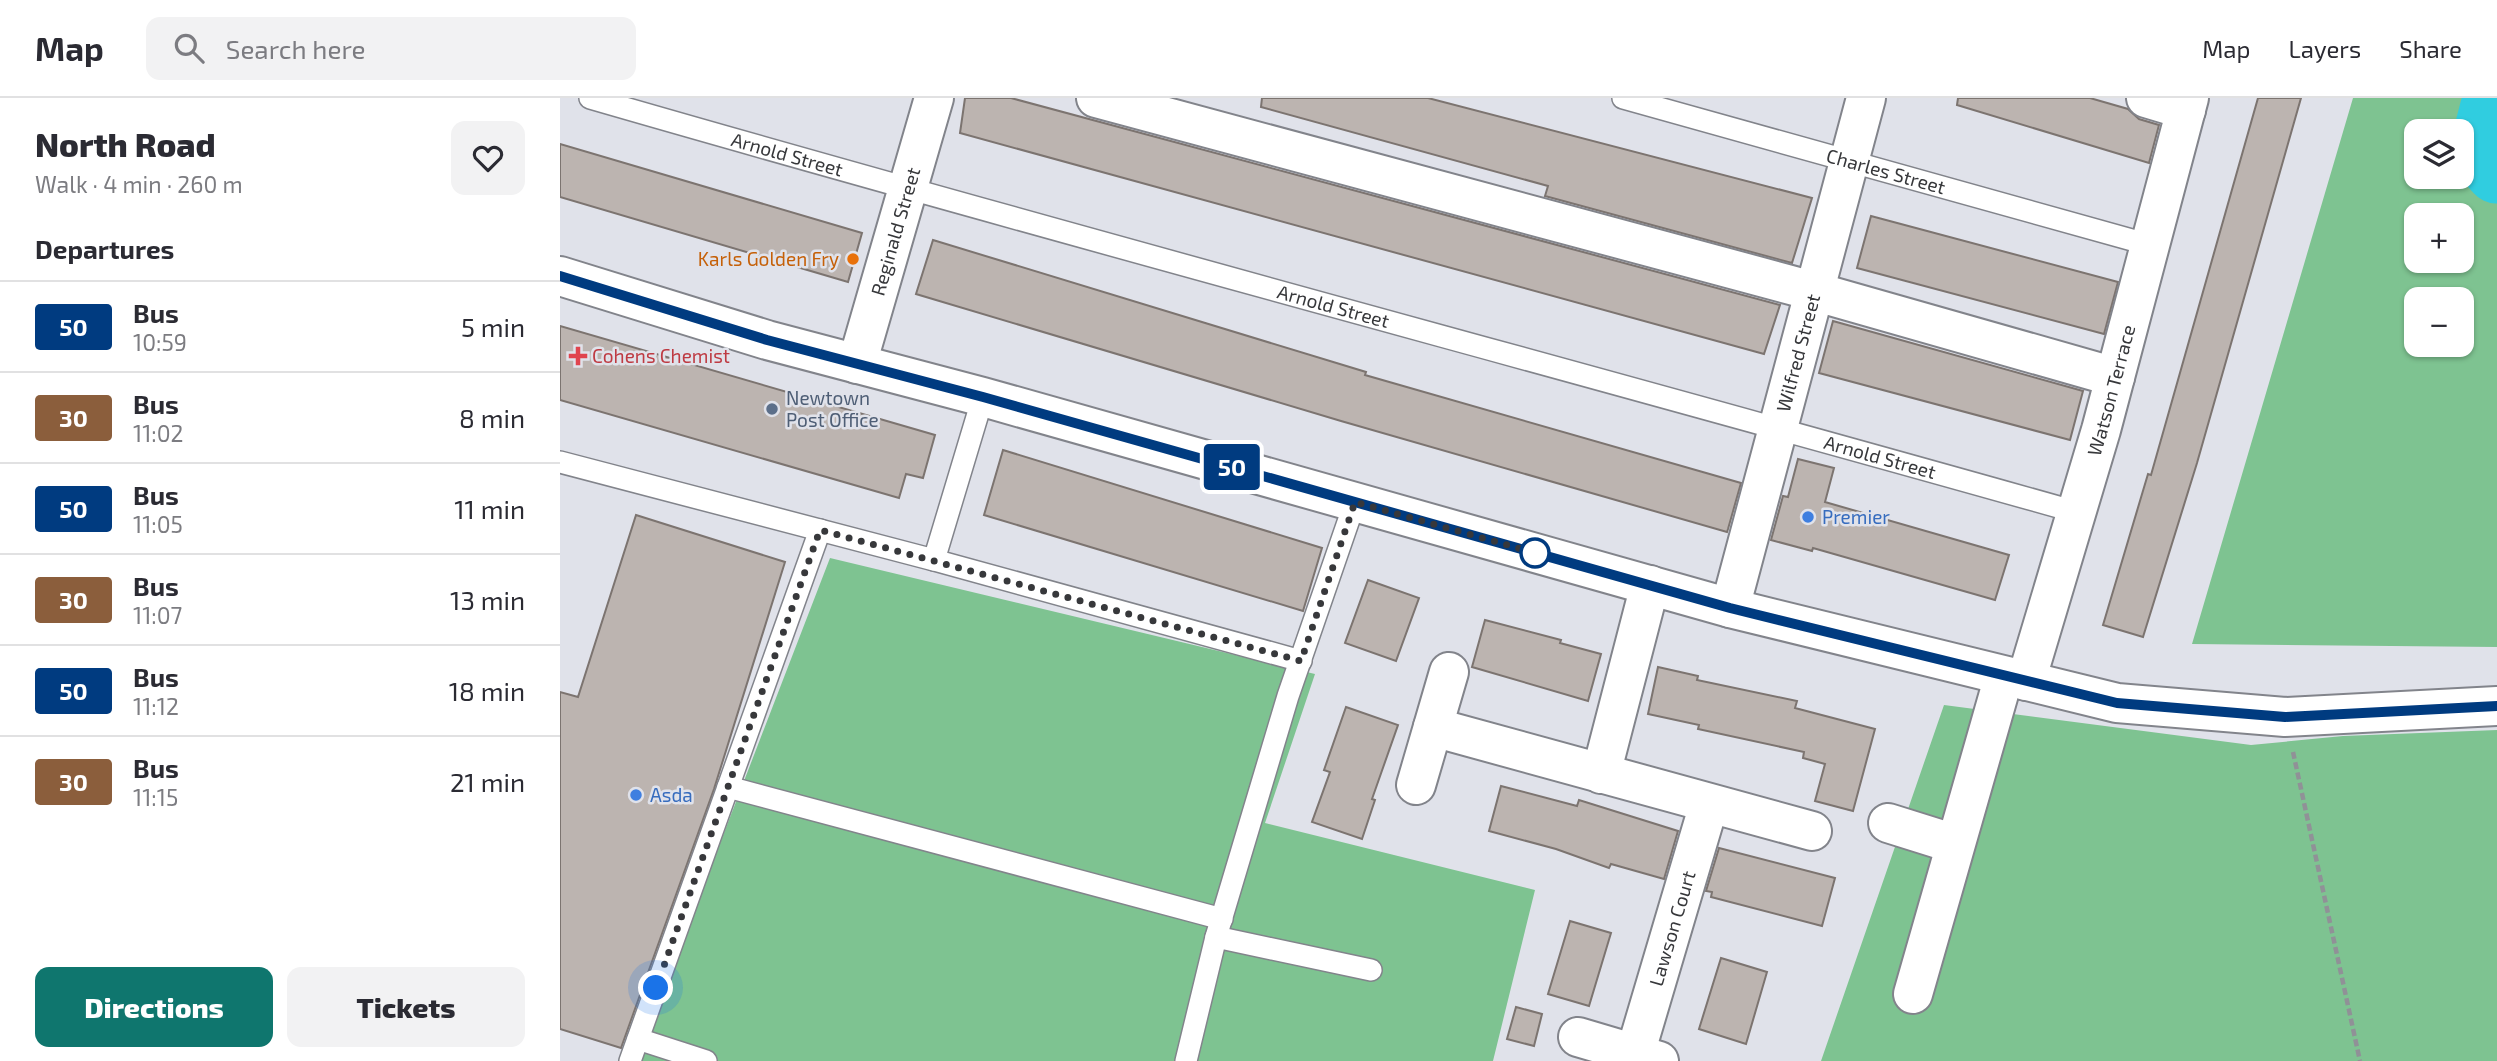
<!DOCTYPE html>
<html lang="en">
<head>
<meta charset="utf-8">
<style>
  body { margin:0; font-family:"Exo 2",sans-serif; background:#f2f2f3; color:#2b2b33; height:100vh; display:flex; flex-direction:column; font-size:26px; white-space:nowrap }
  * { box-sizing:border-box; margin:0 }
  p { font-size:23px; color:#7c7c81 }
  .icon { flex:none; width:38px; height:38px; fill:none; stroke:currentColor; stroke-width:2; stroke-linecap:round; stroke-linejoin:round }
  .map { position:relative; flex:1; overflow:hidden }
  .drawer { display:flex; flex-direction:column; background:#fff; width:560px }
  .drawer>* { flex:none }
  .badge { padding:0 14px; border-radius:5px; font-size:24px; line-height:46px }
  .tools { position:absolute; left:1844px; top:21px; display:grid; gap:14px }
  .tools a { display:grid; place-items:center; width:70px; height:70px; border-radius:14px; background:#fff; box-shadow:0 2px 5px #0004; font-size:35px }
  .you { position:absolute; width:35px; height:35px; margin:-18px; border:5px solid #fff; border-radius:50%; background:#1a73e8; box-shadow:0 0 0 10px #1a73e833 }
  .map>.badge { position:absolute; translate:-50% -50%; box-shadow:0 0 0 4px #fff }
  h2 { padding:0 35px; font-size:26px; line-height:63px }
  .round { display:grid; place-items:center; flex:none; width:74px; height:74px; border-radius:14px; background:#f2f2f3 }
  .head { display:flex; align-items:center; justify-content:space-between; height:119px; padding:0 35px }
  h1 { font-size:33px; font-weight:800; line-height:52px }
  .primary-button { display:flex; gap:14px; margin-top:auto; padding:14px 35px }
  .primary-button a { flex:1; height:80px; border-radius:14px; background:#0f766e; color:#fff; font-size:28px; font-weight:800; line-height:80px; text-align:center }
  .primary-button a+a { background:#f2f2f3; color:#2b2b33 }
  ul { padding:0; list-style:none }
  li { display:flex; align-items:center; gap:21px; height:91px; padding:0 35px; border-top:2px solid #e1e1e2 }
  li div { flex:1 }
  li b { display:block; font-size:26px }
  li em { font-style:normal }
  li .badge { min-width:77px; font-weight:700; text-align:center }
  header { display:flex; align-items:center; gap:42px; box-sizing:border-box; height:98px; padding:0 35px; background:#fff; border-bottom:2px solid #e1e1e2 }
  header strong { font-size:33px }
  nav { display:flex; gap:38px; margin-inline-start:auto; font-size:24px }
  .search { width:490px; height:63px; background:#f2f2f3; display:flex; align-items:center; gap:18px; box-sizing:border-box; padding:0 24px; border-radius:14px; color:#7c7c81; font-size:26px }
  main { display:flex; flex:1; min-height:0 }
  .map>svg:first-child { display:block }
  .green { fill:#7ec391; fill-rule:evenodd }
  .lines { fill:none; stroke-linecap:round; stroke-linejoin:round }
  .river { stroke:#30cde0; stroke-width:63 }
  .building { fill:#bcb4b0; stroke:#7c7470; stroke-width:2 }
  .service-casing { stroke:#82848b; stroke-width:24 }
  .minor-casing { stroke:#82848b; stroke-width:42 }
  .tertiary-casing { stroke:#82848b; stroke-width:42 }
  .path { stroke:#909197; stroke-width:4.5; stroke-dasharray:7 3.5; stroke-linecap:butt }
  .service { stroke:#fff; stroke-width:21 }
  .minor { stroke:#fff; stroke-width:38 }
  .tertiary { stroke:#fff; stroke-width:38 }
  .line-casing { stroke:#fff; stroke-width:16 }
  .line { stroke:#003b80; stroke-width:10 }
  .walk { stroke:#37383b; stroke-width:7; stroke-dasharray:0 12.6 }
  .food-dot { fill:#e8710a; stroke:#e0e2ea; stroke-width:2.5 }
  .health-dot { fill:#e0444e; stroke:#e0e2ea; stroke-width:2.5 }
  .service-dot { fill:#5c6f8a; stroke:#e0e2ea; stroke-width:2.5 }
  .shop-dot { fill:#3f7fe0; stroke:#e0e2ea; stroke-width:2.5 }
  .stop-dot { fill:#fff; stroke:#003b80; stroke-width:3.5 }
  .labels { text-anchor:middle; stroke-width:5; stroke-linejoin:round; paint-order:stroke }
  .street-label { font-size:19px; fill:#37383b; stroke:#e0e2ea }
  .food-label { font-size:19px; fill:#c56008; stroke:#e0e2ea; text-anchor:end }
  .health-label { font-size:19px; fill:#be3a42; stroke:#e0e2ea; text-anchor:start }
  .service-label { font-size:19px; fill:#4e5e75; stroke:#e0e2ea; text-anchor:start }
  .shop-label { font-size:19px; fill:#366cbe; stroke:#e0e2ea; text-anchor:start }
</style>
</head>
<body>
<header>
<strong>Map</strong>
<div class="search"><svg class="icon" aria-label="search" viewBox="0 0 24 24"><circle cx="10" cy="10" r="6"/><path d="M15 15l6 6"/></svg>Search here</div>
<nav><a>Map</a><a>Layers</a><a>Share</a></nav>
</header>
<main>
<section class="drawer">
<div class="head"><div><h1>North Road</h1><p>Walk · 4 min · 260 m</p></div><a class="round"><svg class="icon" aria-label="heart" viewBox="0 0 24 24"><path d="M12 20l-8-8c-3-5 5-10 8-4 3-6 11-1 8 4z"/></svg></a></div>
<h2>Departures</h2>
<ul>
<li><span class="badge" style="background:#003b80;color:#fff">50</span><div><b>Bus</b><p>10:59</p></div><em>5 min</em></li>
<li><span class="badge" style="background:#8b5e3c;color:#fff">30</span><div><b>Bus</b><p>11:02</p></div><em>8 min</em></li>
<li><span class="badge" style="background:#003b80;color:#fff">50</span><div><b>Bus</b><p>11:05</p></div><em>11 min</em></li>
<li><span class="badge" style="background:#8b5e3c;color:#fff">30</span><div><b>Bus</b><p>11:07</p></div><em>13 min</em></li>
<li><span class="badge" style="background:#003b80;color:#fff">50</span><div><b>Bus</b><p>11:12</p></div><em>18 min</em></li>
<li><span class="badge" style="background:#8b5e3c;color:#fff">30</span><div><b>Bus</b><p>11:15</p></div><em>21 min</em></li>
</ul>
<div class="primary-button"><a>Directions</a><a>Tickets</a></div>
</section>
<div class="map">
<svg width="1937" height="963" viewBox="0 0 1937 963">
  <rect width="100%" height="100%" fill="#e0e2ea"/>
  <g class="green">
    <path d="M1793,0h144v549l-305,-3zM1902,33v46h-45v-46zM1902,117v46h-45v-46zM1902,201v46h-45v-46z"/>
    <path d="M270,460l485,116 -50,149 270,67 -42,171h-857z"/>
    <path d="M1384,607l307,40 92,-9 154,-6v331h-676z"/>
  </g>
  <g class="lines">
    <path class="river" d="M1937,5l-6,7 -11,43 17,19"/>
  </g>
  <g class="building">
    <path d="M405,0h46l769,207 -16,49 -804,-221z"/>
    <path d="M702,0h166l384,100 -20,65 -247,-67 3,-10 -287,-79z"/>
    <path d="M1398,0h132l38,11 11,10 20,6 -10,38 -192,-58z"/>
    <path d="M1698,0h43l-104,365 -54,174 -40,-12 45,-151 3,1z"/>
    <path d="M0,46l302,89 -14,49 -288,-85z"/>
    <path d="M1311,118l247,66 -14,52 -247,-66z"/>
    <path d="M373,142l433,132 -1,3 376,108 -13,46 -1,3 -386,-111 -425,-127z"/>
    <path d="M1273,223l250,70 -13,49 -251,-67z"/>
    <path d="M0,228l375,109 -12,43 -17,-4 -7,24 -339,-98z"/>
    <path d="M443,352l319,98 -19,63 -319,-96z"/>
    <path d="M1238,361l36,9 -9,34 184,53 -14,45 -182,-52 -1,3 -41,-11 12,-44 5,1z"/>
    <path d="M76,417l149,47 -71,227 -93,259 -61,-19v-337l18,5z"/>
    <path d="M808,482l51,18 -23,63 -51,-18z"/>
    <path d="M925,522l76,20 -1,3 41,11 -13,47 -116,-34z"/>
    <path d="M1098,569l40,9 -1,4 100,21 -2,7 80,21 -22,82 -38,-10 10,-37 -22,-6 1,-6 -106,-23 1,-4 -51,-11z"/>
    <path d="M786,609l52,18 -26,74 3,1 -13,39 -50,-17 18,-50 -6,-2z"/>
    <path d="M941,688l76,20 2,-6 99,31 -14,48 -53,-15 -2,4 -53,-19 -67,-18z"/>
    <path d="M1159,750l116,30 -13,48 -111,-29 1,-5 -6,-1z"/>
    <path d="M1010,823l41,12 -22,73 -41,-12z"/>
    <path d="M1161,860l46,14 -21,72 -47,-15z"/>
    <path d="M956,909l26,7 -8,32 -27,-7z"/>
  </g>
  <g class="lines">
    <g class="service-casing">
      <g id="service">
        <path id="s1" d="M30,0c494,143 991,274 1486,414"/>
        <path id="s2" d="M1063,0l527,147"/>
        <path d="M0,364l374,98 49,-163"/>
        <path d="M374,462l367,101"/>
        <path d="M168,689l494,132"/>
        <path d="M656,839l155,33"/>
        <path d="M78,941l68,22"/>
        <path d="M70,963l190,-531"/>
        <path d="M626,963l30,-124 72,-241 67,-194"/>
      </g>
    </g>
    <g class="minor-casing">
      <g id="minor">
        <path d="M536,0l717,193 302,86"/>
        <path d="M1586,0l40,12"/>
        <path id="s3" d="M297,266l77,-266"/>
        <path id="s4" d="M1170,510l136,-510"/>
        <path id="s5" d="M1466,583l75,-251 88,-332"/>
        <path d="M873,629l379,104"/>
        <path d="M1041,676l49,-189"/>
        <path d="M856,687l33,-113"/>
        <path d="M1328,725l67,21"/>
        <path d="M1353,896l91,-318"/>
        <path d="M1018,939l81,24"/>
        <path id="s6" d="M1075,956l74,-250"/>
      </g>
    </g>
    <g class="tertiary-casing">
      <path id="tertiary" d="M0,178l207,64 216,57 747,211 387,95 168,14 212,-11"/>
    </g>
    <path class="path" d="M1733,654l67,309"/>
    <use href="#service" class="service"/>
    <use href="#minor" class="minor"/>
    <use href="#tertiary" class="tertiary"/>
  </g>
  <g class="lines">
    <g class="line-casing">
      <path id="line" d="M0,178l207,64 216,57 747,211 387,95 168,14 212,-11"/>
    </g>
    <use href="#line" class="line"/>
    <path class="walk" d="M96,890l164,-458 481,131 54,-159 188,53 -8,-2"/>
  </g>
  <circle class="food-dot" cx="293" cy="161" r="7"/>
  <path class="health-dot" d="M14.5 247.5h7v7h7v7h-7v7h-7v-7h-7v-7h7z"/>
  <circle class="service-dot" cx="212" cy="311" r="7"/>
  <g class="shop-dot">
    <circle cx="1248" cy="419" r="7"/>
    <circle cx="76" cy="697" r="7"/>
  </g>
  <circle class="stop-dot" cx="975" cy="455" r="14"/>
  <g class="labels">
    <g class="street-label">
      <text dy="7" stroke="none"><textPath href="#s1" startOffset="205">Arnold Street</textPath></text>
      <text dy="7" stroke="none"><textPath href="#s2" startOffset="273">Charles Street</textPath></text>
      <text dy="7" stroke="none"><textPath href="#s3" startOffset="138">Reginald Street</textPath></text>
      <text dy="7" stroke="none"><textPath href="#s1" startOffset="772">Arnold Street</textPath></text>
      <text dy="7" stroke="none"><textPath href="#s4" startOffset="264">Wilfred Street</textPath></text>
      <text dy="7" stroke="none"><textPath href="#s5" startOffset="303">Watson Terrace</textPath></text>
      <text dy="7" stroke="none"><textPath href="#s1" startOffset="1339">Arnold Street</textPath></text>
      <text dy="7" stroke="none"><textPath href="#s6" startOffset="131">Lawson Court</textPath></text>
    </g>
    <g class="food-label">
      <text x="279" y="168">Karls Golden Fry</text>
    </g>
    <g class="health-label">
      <text x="32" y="265">Cohens Chemist</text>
    </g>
    <g class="service-label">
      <text x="226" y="307">Newtown<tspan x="226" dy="22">Post Office</tspan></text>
    </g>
    <g class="shop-label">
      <text x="1262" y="426">Premier</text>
      <text x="90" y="704">Asda</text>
    </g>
  </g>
</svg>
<div class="tools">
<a><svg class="icon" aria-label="layers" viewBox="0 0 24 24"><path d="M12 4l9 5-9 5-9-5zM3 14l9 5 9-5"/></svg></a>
<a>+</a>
<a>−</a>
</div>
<div class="you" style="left:96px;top:890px"></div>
<b class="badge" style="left:672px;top:369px;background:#003b80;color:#fff">50</b>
</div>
</main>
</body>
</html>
